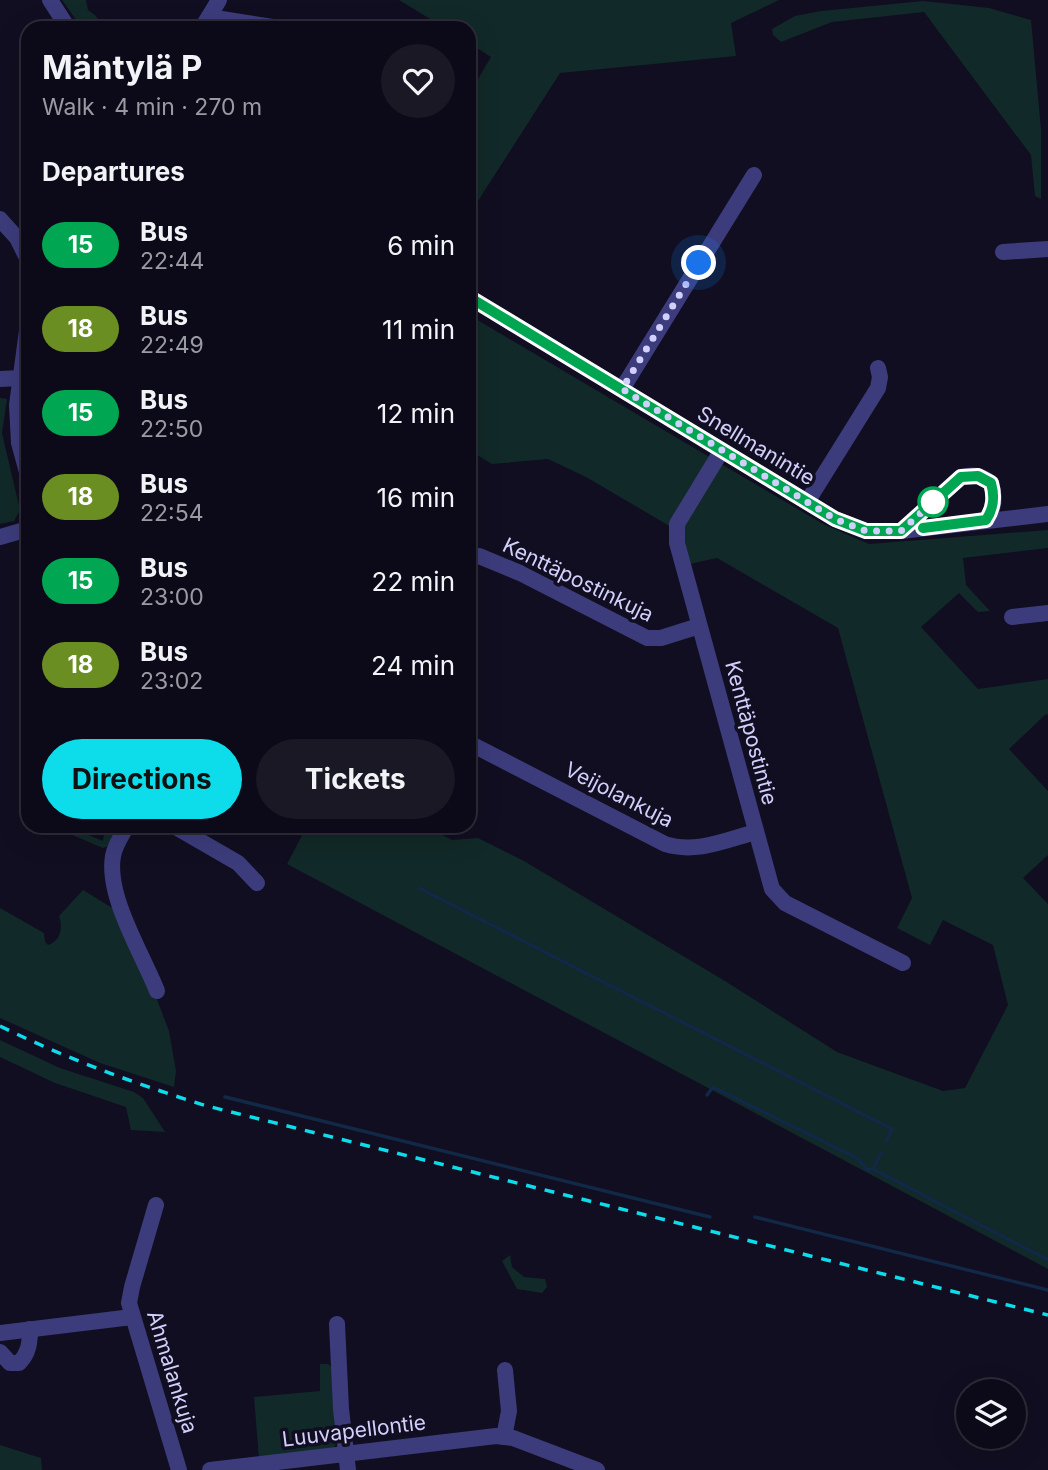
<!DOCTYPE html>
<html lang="en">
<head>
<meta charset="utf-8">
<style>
  body { margin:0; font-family:Inter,sans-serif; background:#1a1825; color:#f1f3f6; height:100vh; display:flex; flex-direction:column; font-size:26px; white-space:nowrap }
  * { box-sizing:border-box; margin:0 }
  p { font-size:23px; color:#9a9aa2 }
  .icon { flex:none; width:38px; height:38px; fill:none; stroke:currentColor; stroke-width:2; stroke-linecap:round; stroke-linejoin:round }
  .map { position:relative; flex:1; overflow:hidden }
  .drawer { position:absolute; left:21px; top:21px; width:455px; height:812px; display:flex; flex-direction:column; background:#0c0a18; border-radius:21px; box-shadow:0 7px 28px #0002,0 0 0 2px #2c2b37 }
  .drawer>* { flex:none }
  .badge { padding:0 14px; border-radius:23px; font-size:24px; line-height:46px }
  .controls { position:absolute; left:956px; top:1379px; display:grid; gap:14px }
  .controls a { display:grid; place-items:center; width:70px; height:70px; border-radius:50%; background:#0c0a18; box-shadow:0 7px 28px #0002,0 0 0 2px #2c2b37; font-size:35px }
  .you { position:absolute; width:35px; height:35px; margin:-18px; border:5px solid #fff; border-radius:50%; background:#1a73e8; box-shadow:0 0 0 10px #1a73e833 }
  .map>.badge { position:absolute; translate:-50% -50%; box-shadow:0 0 0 4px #fff }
  h2 { padding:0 21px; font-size:26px; line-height:63px }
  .round { display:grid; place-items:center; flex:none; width:74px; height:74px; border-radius:37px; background:#1a1825 }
  .overview { display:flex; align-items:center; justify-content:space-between; height:119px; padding:0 21px }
  h1 { font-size:33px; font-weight:700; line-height:52px }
  .button { display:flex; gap:14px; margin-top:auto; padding:14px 21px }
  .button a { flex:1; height:80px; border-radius:42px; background:#0ddcea; color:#111; font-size:28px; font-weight:700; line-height:80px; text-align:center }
  .button a+a { background:#1a1825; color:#f1f3f6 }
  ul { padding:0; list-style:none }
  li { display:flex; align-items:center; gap:21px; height:84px; padding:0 21px }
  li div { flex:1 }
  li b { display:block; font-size:26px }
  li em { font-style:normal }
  li .badge { min-width:77px; font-weight:700; text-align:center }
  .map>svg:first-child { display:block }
  .green { fill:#112928 }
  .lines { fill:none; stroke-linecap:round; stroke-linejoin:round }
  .stream { stroke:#112846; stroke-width:3.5 }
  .minor { stroke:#3c3c7c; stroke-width:16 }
  .rail { stroke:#0ddcea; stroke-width:3.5; stroke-dasharray:10 9; stroke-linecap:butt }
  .line-casing { stroke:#fff; stroke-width:16 }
  .line { stroke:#00a651; stroke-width:10 }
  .walk { stroke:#d3cffc; stroke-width:7; stroke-dasharray:0 12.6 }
  .stop-dot { fill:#fff; stroke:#00a651; stroke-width:3.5 }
  .labels { text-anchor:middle; stroke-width:7; stroke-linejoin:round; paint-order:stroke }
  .street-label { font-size:21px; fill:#d3cffc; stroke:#100e20 }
</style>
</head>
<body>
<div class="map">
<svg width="1048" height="1470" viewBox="0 0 1048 1470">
  <rect width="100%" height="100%" fill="#100e20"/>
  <g class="green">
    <path d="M62,0h24l2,10 7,5 9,13h-22z"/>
    <path d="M399,0h380l-48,23 5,33 -176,17 -91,142v-121l22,-37 -22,-14v-15h-24z"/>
    <path d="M923,1l66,7 42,12 10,110v69l-6,-3 -4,-41 -107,-143 -92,10 -51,20 -8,-7 -1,-6 23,-13 26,-5z"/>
    <path d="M469,315l354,209 46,20 179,-14v18l-85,10 3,27 24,26 -12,1 -19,-19 -38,34 57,62 70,-10v36l-2,-1 -37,35 39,42v64l-25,23 25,26v365l-761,-405 20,-38h118l27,14 26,-2 46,23 201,120 112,71 106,39 22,-3 43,-83 -15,-60 -50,-25 -13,25 -33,-17 15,-30 -74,-270 -121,-70 -27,6 -7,-30 -97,-57 -38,-18 -56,5 -23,-14z"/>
    <path d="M0,398l7,1 -5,34 18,77 -6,11 -14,3z"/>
    <path d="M51,826h15l37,15 2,-15h17l-12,20 -7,2z"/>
    <path d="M83,890l31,19 32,62 23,60 7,40 -2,16 -74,-24 -100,-45v-110l44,25 1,9 3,3c13,-4 15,-18 11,-29z"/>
    <path d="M0,1040l60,28 74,24 9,6 22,34 -34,-2 -5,-23 -71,-24 -55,-26z"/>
    <path d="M510,1255l2,12 12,10 21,2 2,8 -5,6 -25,-4 -15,-28z"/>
    <path d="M320,1364h8l5,4 3,76 -3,4 -74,11 -5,-62 66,-6z"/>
    <path d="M0,1445l41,13 1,12h-42z"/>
  </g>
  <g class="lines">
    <g class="stream">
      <path d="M419,888l473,241 -6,12"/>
      <path d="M707,1095l6,-8 144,71 11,12 5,-1 175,91"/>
      <path d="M225,1097l485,120"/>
      <path d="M873,1169l8,-16"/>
      <path d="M755,1217l293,73"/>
    </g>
    <g class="minor">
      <path d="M50,0l18,28"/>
      <path d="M209,17l70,11"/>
      <path d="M202,28l17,-28"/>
      <path d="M0,219l17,19 11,22"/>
      <path d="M1003,252l45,-3"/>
      <path d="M469,297l366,222 31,12h35l147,-17"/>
      <path d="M28,323l-11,82 2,38 9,33"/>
      <path d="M0,379l21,-1"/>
      <path d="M622,389l132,-214"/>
      <path d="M722,450l-45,74v19l95,346 13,14 118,60"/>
      <path d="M807,502l71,-114 2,-11 -2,-9"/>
      <path d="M901,531l60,-54c12,-3 20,-2 30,6 4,14 4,25 -5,37"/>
      <path d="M0,537l28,-8"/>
      <path d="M479,556l41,17 127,65h14l38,-12"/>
      <path d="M1012,617l36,-4"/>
      <path d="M469,746h6l190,98c31,10 61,-4 91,-12"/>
      <path d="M127,826c-5,9 -12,19 -14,30 -7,40 29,97 44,135"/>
      <path d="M174,826l64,37 19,20"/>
      <path d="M156,1205l-24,82 -3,16 50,167"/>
      <path d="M337,1324l4,85 7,61"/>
      <path d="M0,1333l132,-16"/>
      <path d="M0,1352l10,11h9c10,-10 11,-21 11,-34"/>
      <path d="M504,1437l5,-26 -4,-41"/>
      <path d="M210,1470l286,-34 17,2 84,32"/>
    </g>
    <path class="rail" d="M0,1026c67,33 136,58 207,80l841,209"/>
  </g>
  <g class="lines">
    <g class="line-casing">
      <path id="line" d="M469,297l366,222 31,12h35l60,-54 17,-1 13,7c4,14 3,25 -5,37l-63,8"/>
    </g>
    <use href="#line" class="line"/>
    <path class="walk" d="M699,263l-77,126 213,130 31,12h35l32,-29"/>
  </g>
  <circle class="stop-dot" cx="933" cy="502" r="14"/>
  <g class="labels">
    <g class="street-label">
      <text transform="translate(756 446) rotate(31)" y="7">Snellmanintie</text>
      <text transform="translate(578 580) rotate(26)" y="7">Kenttäpostinkuja</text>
      <text transform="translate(751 733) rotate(75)" y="7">Kenttäpostintie</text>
      <text transform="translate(619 795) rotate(27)" y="7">Veijolankuja</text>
      <text transform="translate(172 1372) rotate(73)" y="7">Ahmalankuja</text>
      <text transform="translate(354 1431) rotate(-7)" y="7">Luuvapellontie</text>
    </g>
  </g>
</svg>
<div class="controls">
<a><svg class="icon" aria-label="layers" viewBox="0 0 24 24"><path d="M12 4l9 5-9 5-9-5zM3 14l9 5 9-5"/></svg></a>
</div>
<div class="you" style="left:699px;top:263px"></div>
<section class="drawer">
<div class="overview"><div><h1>Mäntylä P</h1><p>Walk · 4 min · 270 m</p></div><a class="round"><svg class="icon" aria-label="heart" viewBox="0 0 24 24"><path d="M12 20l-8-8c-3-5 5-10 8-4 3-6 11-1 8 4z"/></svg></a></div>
<h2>Departures</h2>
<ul>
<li><span class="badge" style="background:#00a651;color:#fff">15</span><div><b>Bus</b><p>22:44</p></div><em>6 min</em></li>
<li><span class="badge" style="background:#6b8e23;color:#fff">18</span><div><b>Bus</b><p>22:49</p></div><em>11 min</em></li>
<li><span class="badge" style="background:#00a651;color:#fff">15</span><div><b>Bus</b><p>22:50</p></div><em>12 min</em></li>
<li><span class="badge" style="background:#6b8e23;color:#fff">18</span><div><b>Bus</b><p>22:54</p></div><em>16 min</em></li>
<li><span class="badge" style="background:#00a651;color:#fff">15</span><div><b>Bus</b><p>23:00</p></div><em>22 min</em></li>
<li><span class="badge" style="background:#6b8e23;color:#fff">18</span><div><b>Bus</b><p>23:02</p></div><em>24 min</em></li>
</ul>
<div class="button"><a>Directions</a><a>Tickets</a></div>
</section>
</div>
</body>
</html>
